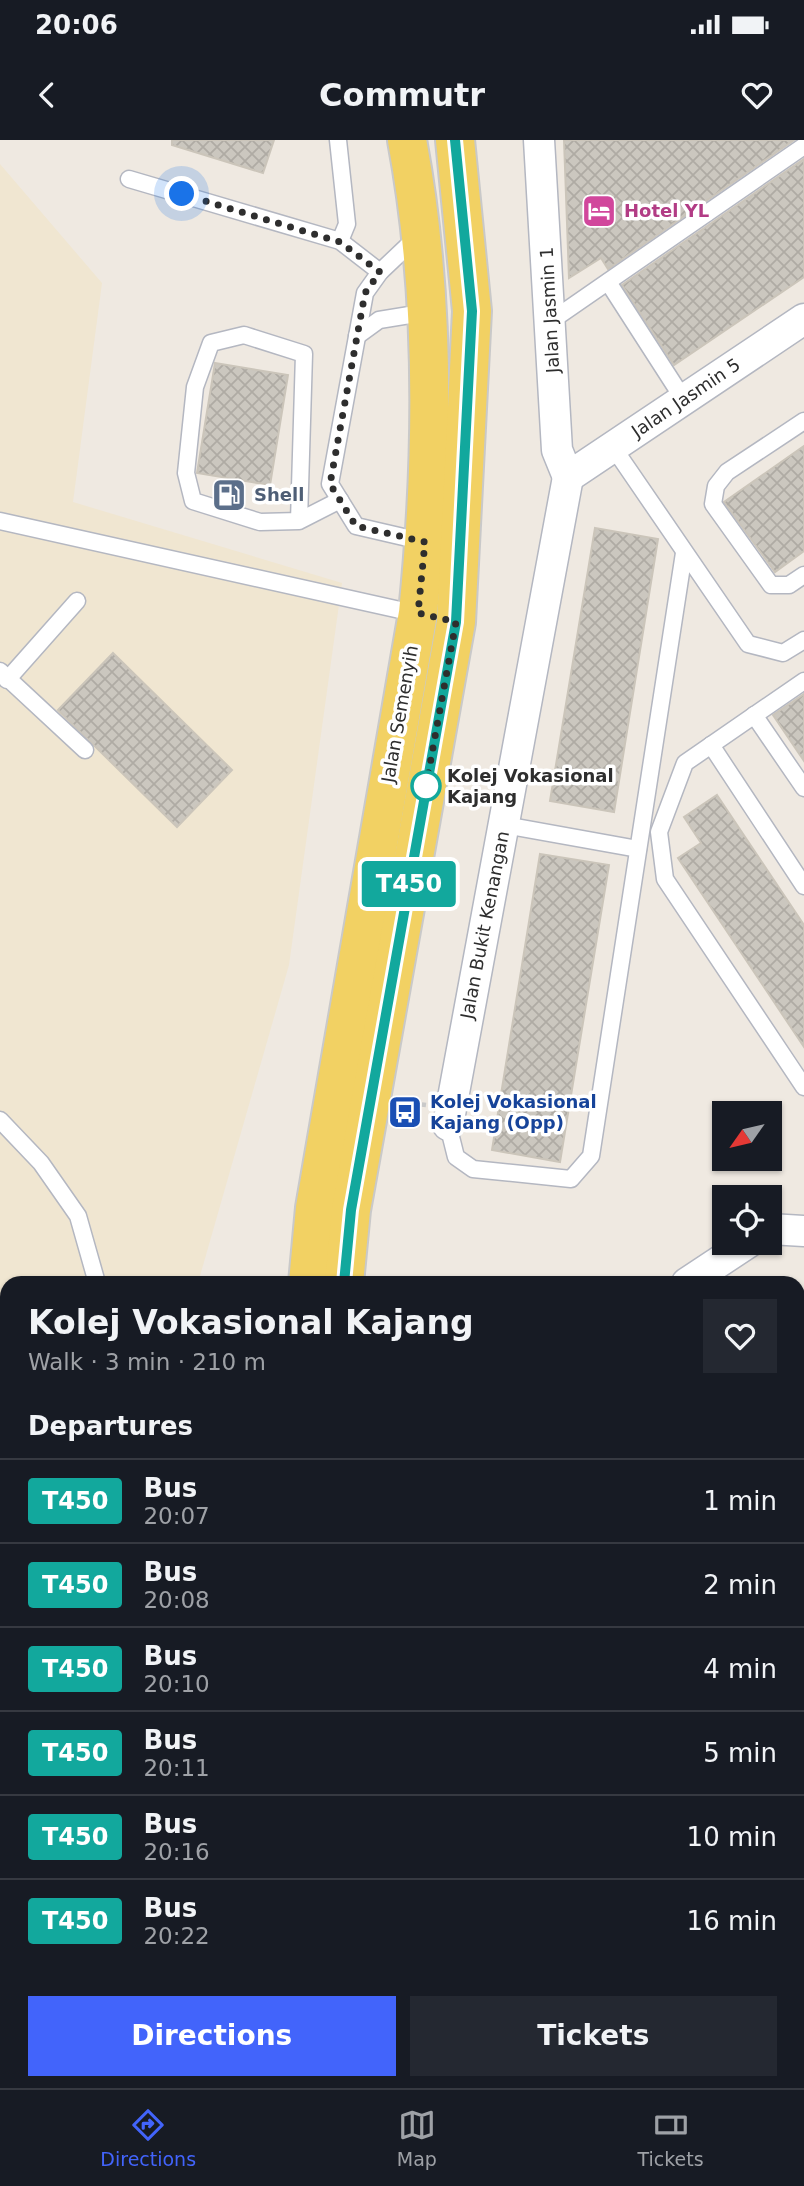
<!DOCTYPE html>
<html lang="en">
<head>
<meta charset="utf-8">
<style>
  body { margin:0; font-family:"DejaVu Sans",sans-serif; background:#242831; color:#f1f3f6; height:100vh; display:flex; flex-direction:column; font-size:26px; white-space:nowrap }
  * { box-sizing:border-box; margin:0 }
  p { font-size:23px; color:#9ea1a6 }
  .icon { flex:none; width:38px; height:38px; fill:none; stroke:currentColor; stroke-width:2; stroke-linecap:round; stroke-linejoin:round }
  .map { position:relative; flex:1; overflow:hidden }
  .panel { position:absolute; left:0px; top:1136px; width:805px; height:814px; display:flex; flex-direction:column; background:#171b24; border-radius:21px 21px 0 0; box-shadow:0 2px 5px #0004 }
  .panel>* { flex:none }
  .badge { padding:0 14px; border-radius:5px; font-size:24px; line-height:46px }
  .needle { width:46px; rotate:236deg }
  .tools { position:absolute; left:712px; top:961px; display:grid; gap:14px }
  .tools a { display:grid; place-items:center; width:70px; height:70px; border-radius:0px; background:#171b24; box-shadow:0 2px 5px #0004; font-size:35px }
  .you { position:absolute; width:35px; height:35px; margin:-18px; border:5px solid #fff; border-radius:50%; background:#1a73e8; box-shadow:0 0 0 10px #1a73e833 }
  .map>.badge { position:absolute; translate:-50% -50%; box-shadow:0 0 0 4px #fff }
  h2 { padding:0 28px; font-size:26px; line-height:63px }
  .round { display:grid; place-items:center; flex:none; width:74px; height:74px; border-radius:0px; background:#242831 }
  .overview { display:flex; align-items:center; justify-content:space-between; height:119px; padding:0 28px }
  h1 { font-size:33px; font-weight:800; line-height:52px }
  .primary-button { display:flex; gap:14px; margin-top:auto; padding:14px 28px }
  .primary-button a { flex:1; height:80px; border-radius:0px; background:#4264fb; color:#fff; font-size:28px; font-weight:800; line-height:80px; text-align:center }
  .primary-button a+a { background:#242831; color:#f1f3f6 }
  ul { padding:0; list-style:none }
  li { display:flex; align-items:center; gap:21px; height:84px; padding:0 28px; border-top:2px solid #363941 }
  li div { flex:1 }
  li b { display:block; font-size:26px }
  li em { font-style:normal }
  li .badge { min-width:77px; font-weight:700; text-align:center }
  .status { display:flex; justify-content:space-between; align-items:center; height:49px; padding:0 35px; background:#171b24; direction:ltr }
  .status svg { height:19px; fill:currentColor }
  header { display:flex; justify-content:space-between; align-items:center; height:91px; padding:0 28px; background:#171b24; font-size:32px; font-weight:800 }
  .tab-bar { display:flex; justify-content:space-around; align-items:center; height:98px; border-top:2px solid #363941; background:#171b24; font-size:19px; color:#9ea1a6 }
  .tab-bar a { display:grid; justify-items:center; gap:4px }
  .tab-bar .current { color:#4264fb }
  .map>svg:first-child { display:block }
  .education { fill:#f0e6d1 }
  .building { fill:url(#building-cross-hatch); stroke:#cbc5ba; stroke-width:2 }
  .lines { fill:none; stroke-linecap:round; stroke-linejoin:round }
  .service-casing { stroke:#b4b7c1; stroke-width:19 }
  .minor-casing { stroke:#b4b7c1; stroke-width:33 }
  .primary-casing { stroke:#c9c9c9; stroke-width:42 }
  .path { stroke:#c9c9c9; stroke-width:4.5; stroke-dasharray:5 3.5; stroke-linecap:butt }
  .service { stroke:#fff; stroke-width:16 }
  .minor { stroke:#fff; stroke-width:30 }
  .primary { stroke:#f2d163; stroke-width:38 }
  .line-casing { stroke:#fff; stroke-width:16 }
  .line { stroke:#12a89d; stroke-width:10 }
  .walk { stroke:#2e2e2e; stroke-width:7; stroke-dasharray:0 12.6 }
  .stop-dot { fill:#fff; stroke:#12a89d; stroke-width:3.5 }
  .labels { text-anchor:middle; stroke-width:7; stroke-linejoin:round; paint-order:stroke }
  .hotel-label { font-size:18px; font-weight:bold; fill:#b23c85; stroke:#fff; text-anchor:start }
  .street-label { font-size:18px; fill:#2e2e2e; stroke:#fff }
  .service-label { font-size:18px; font-weight:bold; fill:#4e5e75; stroke:#fff; text-anchor:start }
  .stop-label { font-size:18px; font-weight:bold; fill:#2e2e2e; stroke:#fff; text-anchor:start }
  .transit-label { font-size:18px; font-weight:bold; fill:#164399; stroke:#fff; text-anchor:start }
</style>
</head>
<body>
<div class="status"><b>20:06</b><svg viewBox="0 0 49 12"><path d="M0 12V9h3v3zM5 12V6h3v6zM10 12V3h3v9zM15 12V0h3v12zM26 1h20v11H26zM47 4h2v5h-2z"/></svg></div>
<header><svg class="icon" aria-label="back" viewBox="0 0 24 24"><path d="M15 5l-7 7 7 7"/></svg>Commutr<svg class="icon" aria-label="heart" viewBox="0 0 24 24"><path d="M12 20l-8-8c-3-5 5-10 8-4 3-6 11-1 8 4z"/></svg></header>
<div class="map">
<svg width="804" height="1948" viewBox="0 0 804 1948">
  <defs>
    <pattern id="building-cross-hatch" width="8" height="8" patternUnits="userSpaceOnUse" patternTransform="scale(1.75)"><rect width="8" height="8" fill="#cbc7bf"/><path d="M0 0l8 8M0 8l8-8" fill="none" stroke="#afaba4"/></pattern>
  </defs>
  <rect width="100%" height="100%" fill="#efe9e1"/>
  <path class="education" d="M0,24l102,119 -29,219 269,81 -53,382 -91,318h-191v361l-7,7z"/>
  <g class="building">
    <path d="M172,0h102l-11,33 -91,-28z"/>
    <path d="M564,0h230l-186,129 -7,-11 -32,20z"/>
    <path d="M804,19v118l-130,88 -52,-80z"/>
    <path d="M215,223l73,12 -18,110 -73,-12z"/>
    <path d="M804,306v105l-29,21 -51,-70z"/>
    <path d="M595,388l63,11 -44,273 -64,-11z"/>
    <path d="M113,513l119,117 -55,57 -119,-117z"/>
    <path d="M804,554v67l-31,-46z"/>
    <path d="M717,655l87,130v122l-126,-189 23,-15 -17,-26z"/>
    <path d="M540,714l69,11 -49,297 -68,-12z"/>
  </g>
  <g class="lines">
    <g class="service-casing">
      <g id="service">
        <path d="M338,0l9,84 -7,17"/>
        <path d="M129,39l211,62 40,31"/>
        <path d="M418,96l-38,36 -15,21 -35,191 26,42 69,16"/>
        <path d="M608,142l76,118"/>
        <path d="M551,181l253,-175"/>
        <path d="M357,196l22,-16 49,-8"/>
        <path d="M804,281l-77,51 -11,14 -3,18 58,81h18l15,-10"/>
        <path d="M613,307l135,197 35,9 21,-13"/>
        <path d="M0,381l418,93"/>
        <path d="M299,381l5,-167 -60,-19 -33,8 -16,44 -9,86 7,28 67,21 39,-1 41,-21"/>
        <path d="M0,531l85,79"/>
        <path d="M7,540l70,-79"/>
        <path d="M804,541l-119,82 -26,69 6,47 139,208"/>
        <path d="M754,575l50,73"/>
        <path d="M711,605l93,141"/>
        <path d="M504,685l134,24"/>
        <path d="M0,980l41,43 37,53 19,67"/>
        <path d="M448,985l8,32 17,12 98,10 20,-23 93,-603"/>
        <path d="M0,1219l7,7"/>
        <path d="M798,1295l6,7"/>
        <path d="M0,1423l7,-10"/>
        <path d="M798,1666l6,4"/>
        <path d="M798,1883l6,8"/>
        <path d="M671,1942l4,6"/>
      </g>
    </g>
    <g class="minor-casing">
      <g id="minor">
        <path d="M539,0l18,310 11,27"/>
        <path d="M568,337l236,-158"/>
        <path d="M448,985l120,-648"/>
        <path d="M770,1089l34,2"/>
        <path d="M687,1143l62,-41"/>
        <path d="M798,1493l6,8"/>
        <path d="M0,1773l7,1"/>
        <path d="M535,1942l2,6"/>
      </g>
    </g>
    <g class="primary-casing">
      <g id="primary">
        <path d="M308,1143l7,-75 103,-595c16,-157 18,-317 -11,-473"/>
        <path d="M344,1143l7,-73 105,-588 16,-311 -17,-171"/>
        <path d="M392,1942l1,6"/>
        <path d="M436,1942l1,6"/>
      </g>
    </g>
    <path class="path" d="M405,962l21,3"/>
    <use href="#service" class="service"/>
    <use href="#minor" class="minor"/>
    <use href="#primary" class="primary"/>
  </g>
  <g class="lines">
    <g class="line-casing">
      <path id="line" d="M344,1143l7,-73 105,-588 16,-311 -17,-171"/>
    </g>
    <use href="#line" class="line"/>
    <path class="walk" d="M182,54l158,48 40,30 -15,21 -35,191 26,42 69,16 -7,71 38,9 -30,164"/>
  </g>
  <defs>
    <g id="hotel-square" transform="scale(1.75)"><rect x="-9" y="-9" width="18" height="18" rx="4" fill="#d1479c" stroke="#fff"/><path d="M-6-4.5h1.5V1H6V5H4.5V3h-9V5H-6ZM-4 0a1.8 1.8 0 1 1 3.6 0ZM.5 0V-2.5h3Q6-2.5 6 0Z" fill="#fff"/></g>
    <g id="fuel-square" transform="scale(1.75)"><rect x="-9" y="-9" width="18" height="18" rx="4" fill="#5c6f8a" stroke="#fff"/><path d="M-5.5-6h7V0h2V4h1.3V-2.5L3-4.5l.8-.8L6-3V5H2.5V1h-1V6h-7ZM-4.2-4.7v3.2H.2V-4.7Z" fill="#fff"/></g>
    <g id="bus-square" transform="scale(1.75)"><rect x="-9" y="-9" width="18" height="18" rx="4" fill="#1a4fb4" stroke="#fff"/><path d="M-5-6H5V4H4V6H2V4H-2V6H-4V4H-5ZM-3.5-4V0h7V-4ZM-3.5 1.2v1.5H-2V1.2ZM2 1.2v1.5H3.5V1.2Z" fill="#fff"/></g>
  </defs>
  <g fill-rule="evenodd">
    <use href="#hotel-square" x="599" y="71"/>
    <use href="#fuel-square" x="229" y="355"/>
    <use href="#bus-square" x="405" y="972"/>
  </g>
  <circle class="stop-dot" cx="426" cy="646" r="14"/>
  <g class="labels">
    <g class="hotel-label">
      <text x="624" y="77">Hotel YL</text>
    </g>
    <g class="street-label">
      <text transform="translate(550 170) rotate(-93)" y="6">Jalan Jasmin 1</text>
      <text transform="translate(686 258) rotate(-34)" y="6">Jalan Jasmin 5</text>
      <text transform="translate(400 574) rotate(-80)" y="6">Jalan Semenyih</text>
      <text transform="translate(485 785) rotate(-79)" y="6">Jalan Bukit Kenangan</text>
    </g>
    <g class="service-label">
      <text x="254" y="361">Shell</text>
    </g>
    <g class="stop-label">
      <text x="447" y="642">Kolej Vokasional<tspan x="447" dy="21">Kajang</tspan></text>
    </g>
    <g class="transit-label">
      <text x="430" y="968">Kolej Vokasional<tspan x="430" dy="21">Kajang (Opp)</tspan></text>
    </g>
  </g>
</svg>
<div class="tools">
<a><svg class="needle" viewBox="-14 -14 28 28"><path d="M0-13l5 13h-10z" fill="#e53935"/><path d="M0 13l5-13h-10z" fill="#9ea1a6"/></svg></a>
<a><svg class="icon" aria-label="locate" viewBox="0 0 24 24"><circle cx="12" cy="12" r="6"/><path d="M12 2v4M12 18v4M2 12h4M18 12h4"/></svg></a>
</div>
<div class="you" style="left:182px;top:54px"></div>
<b class="badge" style="left:409px;top:744px;background:#12a89d;color:#fff">T450</b>
<section class="panel">
<div class="overview"><div><h1>Kolej Vokasional Kajang</h1><p>Walk · 3 min · 210 m</p></div><a class="round"><svg class="icon" aria-label="heart" viewBox="0 0 24 24"><path d="M12 20l-8-8c-3-5 5-10 8-4 3-6 11-1 8 4z"/></svg></a></div>
<h2>Departures</h2>
<ul>
<li><span class="badge" style="background:#12a89d;color:#fff">T450</span><div><b>Bus</b><p>20:07</p></div><em>1 min</em></li>
<li><span class="badge" style="background:#12a89d;color:#fff">T450</span><div><b>Bus</b><p>20:08</p></div><em>2 min</em></li>
<li><span class="badge" style="background:#12a89d;color:#fff">T450</span><div><b>Bus</b><p>20:10</p></div><em>4 min</em></li>
<li><span class="badge" style="background:#12a89d;color:#fff">T450</span><div><b>Bus</b><p>20:11</p></div><em>5 min</em></li>
<li><span class="badge" style="background:#12a89d;color:#fff">T450</span><div><b>Bus</b><p>20:16</p></div><em>10 min</em></li>
<li><span class="badge" style="background:#12a89d;color:#fff">T450</span><div><b>Bus</b><p>20:22</p></div><em>16 min</em></li>
</ul>
<div class="primary-button"><a>Directions</a><a>Tickets</a></div>
</section>
</div>
<nav class="tab-bar">
<a class="current"><svg class="icon" aria-label="directions" viewBox="0 0 24 24"><path d="M12 3l9 9-9 9-9-9zM9 14v-3h6M13 9l2 2-2 2"/></svg>Directions</a>
<a><svg class="icon" aria-label="map" viewBox="0 0 24 24"><path d="M3 6l6-2 6 2 6-2v14l-6 2-6-2-6 2zM9 4v14M15 6v14"/></svg>Map</a>
<a><svg class="icon" aria-label="tickets" viewBox="0 0 24 24"><path d="M3 7h18v10H3zM15 7v10"/></svg>Tickets</a>
</nav>
</body>
</html>
